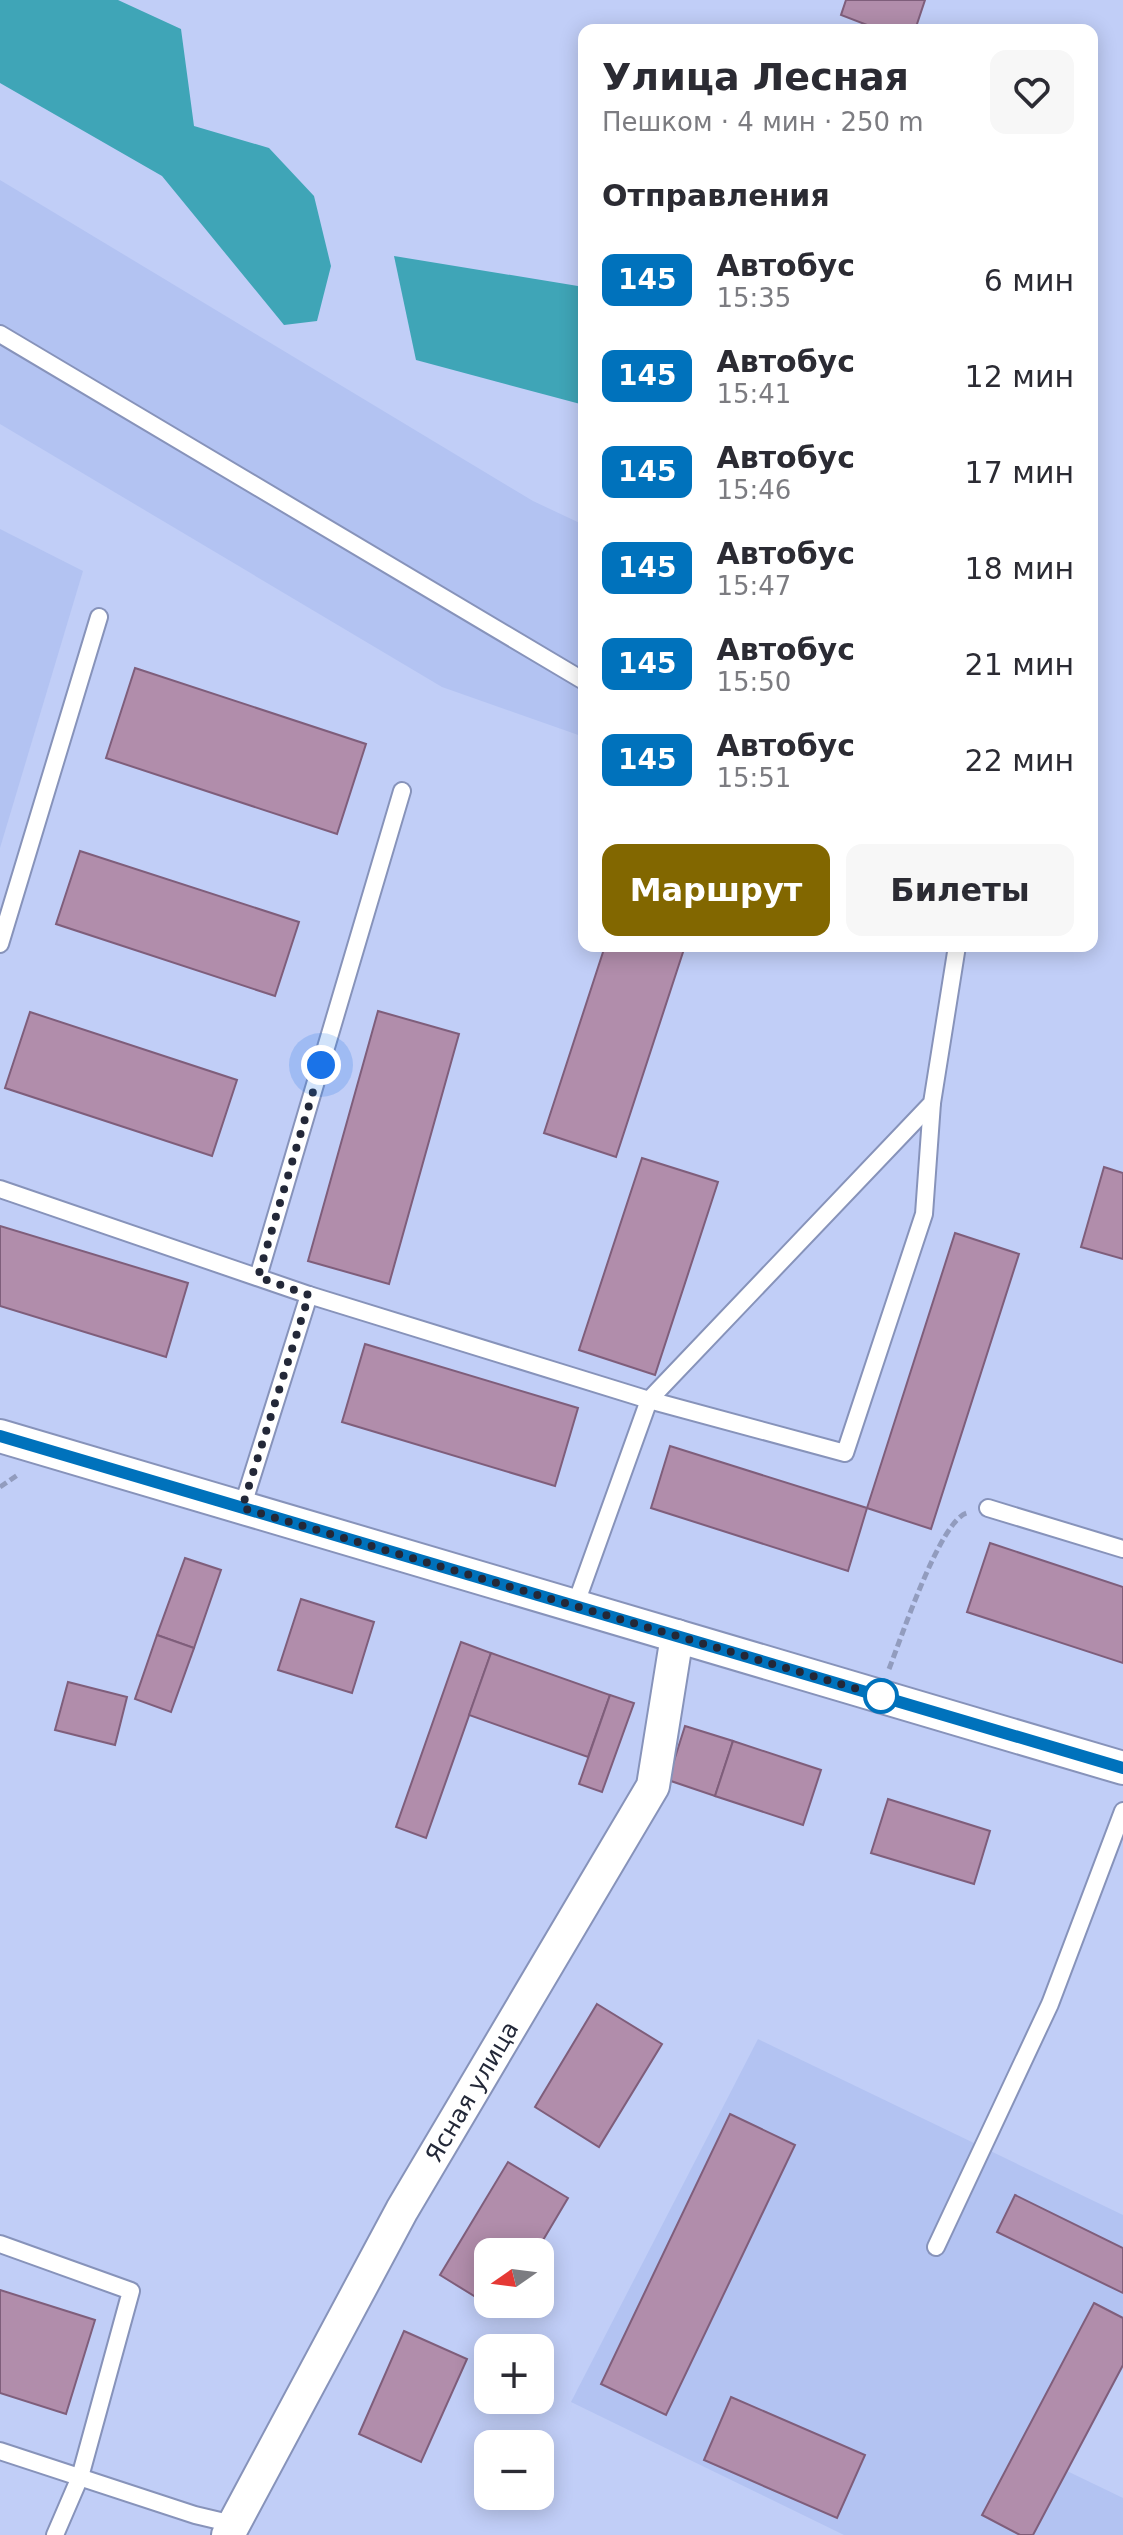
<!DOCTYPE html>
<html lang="ru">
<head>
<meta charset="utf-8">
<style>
  body { margin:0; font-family:"DejaVu Sans",sans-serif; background:#f7f7f7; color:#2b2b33; height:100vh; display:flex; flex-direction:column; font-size:30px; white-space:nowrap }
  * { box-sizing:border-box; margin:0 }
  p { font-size:26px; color:#7c7c81 }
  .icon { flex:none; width:44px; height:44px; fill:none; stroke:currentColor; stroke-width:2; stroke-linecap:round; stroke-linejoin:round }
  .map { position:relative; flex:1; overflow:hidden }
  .sheet { position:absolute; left:578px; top:24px; width:520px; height:928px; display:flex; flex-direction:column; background:#fff; border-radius:16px; box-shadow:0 4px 20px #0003 }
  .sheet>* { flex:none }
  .badge { padding:0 16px; border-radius:12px; font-size:28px; line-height:52px }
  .needle { width:52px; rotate:256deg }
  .fabs { position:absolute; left:474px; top:2238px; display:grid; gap:16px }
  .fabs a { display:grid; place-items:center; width:80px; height:80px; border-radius:16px; background:#fff; box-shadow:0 4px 20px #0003; font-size:40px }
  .you { position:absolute; width:40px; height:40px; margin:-20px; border:6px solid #fff; border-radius:50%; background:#1a73e8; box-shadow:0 0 0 12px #1a73e833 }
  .map>.badge { position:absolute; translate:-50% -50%; box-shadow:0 0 0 4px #fff }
  h2 { padding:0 24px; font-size:30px; line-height:72px }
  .round { display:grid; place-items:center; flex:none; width:84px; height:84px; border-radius:16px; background:#f7f7f7 }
  .headline { display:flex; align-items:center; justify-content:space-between; height:136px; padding:0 24px }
  h1 { font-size:38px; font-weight:700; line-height:60px }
  .action { display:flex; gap:16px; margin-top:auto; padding:16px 24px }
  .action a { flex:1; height:92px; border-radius:16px; background:#826700; color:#fff; font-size:32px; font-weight:700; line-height:92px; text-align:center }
  .action a+a { background:#f7f7f7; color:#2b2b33 }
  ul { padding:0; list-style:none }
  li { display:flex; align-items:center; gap:24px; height:96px; padding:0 24px }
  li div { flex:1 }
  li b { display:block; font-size:30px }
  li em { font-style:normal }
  li .badge { min-width:88px; font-weight:700; text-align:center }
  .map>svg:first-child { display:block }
  .built { fill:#b3c3f2 }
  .water { fill:#3fa5b7 }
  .building { fill:#b18dab; stroke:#7f5e7b; stroke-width:2 }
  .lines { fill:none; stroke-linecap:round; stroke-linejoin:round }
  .service-casing { stroke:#8793ba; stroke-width:20 }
  .minor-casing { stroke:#8793ba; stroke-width:36 }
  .path { stroke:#929cbe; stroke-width:5; stroke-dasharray:8 4; stroke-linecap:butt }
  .service { stroke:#fff; stroke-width:16 }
  .minor { stroke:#fff; stroke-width:32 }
  .line-casing { stroke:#fff; stroke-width:18 }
  .line { stroke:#0072bc; stroke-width:12 }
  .walk { stroke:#232838; stroke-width:8; stroke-dasharray:0 14.4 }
  .stop-dot { fill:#fff; stroke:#0072bc; stroke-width:4 }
  .labels { text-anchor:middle; stroke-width:6; stroke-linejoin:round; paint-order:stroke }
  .street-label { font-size:24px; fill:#232838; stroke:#c1cef7 }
</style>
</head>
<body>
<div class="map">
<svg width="1123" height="2535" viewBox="0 0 1123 2535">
  <rect width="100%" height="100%" fill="#c1cef7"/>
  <g class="built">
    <path d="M0,180l533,321 51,24v212l-142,-50 -442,-263z"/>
    <path d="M0,529l83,42 -83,277z"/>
    <path d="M758,2039l365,176v150l-56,106 56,27v37h-279l-273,-133z"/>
  </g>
  <g class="water">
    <path d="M0,0h118l63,29 13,97 75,22 45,48 17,70 -14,55 -33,4 -122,-149 -162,-93z"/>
    <path d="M394,256l190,31v118l-168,-45z"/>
  </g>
  <g class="building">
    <path d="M846,0h79l-10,30h-35l-39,-15z"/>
    <path d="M135,668l231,76 -29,90 -231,-76z"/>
    <path d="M80,851l219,71 -24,74 -219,-72z"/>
    <path d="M605,946h80l-69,211 -72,-24z"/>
    <path d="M378,1011l81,23 -70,250 -81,-23z"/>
    <path d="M30,1012l207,68 -25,76 -207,-68z"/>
    <path d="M642,1158l76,24 -63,193 -76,-25z"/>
    <path d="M1104,1167l19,6v86l-42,-12z"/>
    <path d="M0,1226l188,57 -22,74 -166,-51z"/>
    <path d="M955,1233l64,21 -88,275 -64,-21z"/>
    <path d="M365,1344l213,64 -23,78 -213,-64z"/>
    <path d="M670,1446l197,62 -19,63 -197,-63z"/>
    <path d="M990,1543l133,44v76l-156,-51z"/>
    <path d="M185,1558l36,12 -27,78 -37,-13z"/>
    <path d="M301,1599l73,23 -22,71 -74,-23z"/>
    <path d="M157,1635l37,13 -23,64 -36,-13z"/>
    <path d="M461,1642l30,11 -65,185 -30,-11z"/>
    <path d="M491,1653l119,42 -22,62 -119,-42z"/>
    <path d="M68,1682l59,15 -12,48 -60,-15z"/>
    <path d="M610,1695l24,8 -32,89 -23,-8z"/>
    <path d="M685,1726l48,15 -18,55 -47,-16z"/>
    <path d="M733,1741l88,29 -18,55 -88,-29z"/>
    <path d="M888,1799l102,32 -16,53 -103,-31z"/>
    <path d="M597,2004l65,40 -63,103 -64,-40z"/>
    <path d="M730,2114l65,31 -129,270 -65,-31z"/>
    <path d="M508,2162l60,36 -32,54h-48v52h17l-5,8 -60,-37z"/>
    <path d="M1015,2195l108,53v45l-126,-61z"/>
    <path d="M0,2290l95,30 -29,94 -66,-21z"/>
    <path d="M1094,2303l29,15v47l-90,170h-13l-38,-20z"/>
    <path d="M404,2331l63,28 -46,103 -62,-28z"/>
    <path d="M731,2397l134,58 -28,63 -133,-58z"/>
  </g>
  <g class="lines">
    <g class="service-casing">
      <g id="service">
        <path d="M0,334l584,347"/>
        <path d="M0,944l99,-327"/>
        <path d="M0,1189l309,106 340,105 196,53 79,-239 8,-111"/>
        <path d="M258,1277l144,-486"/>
        <path d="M242,1508l67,-213"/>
        <path d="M988,1508l135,41"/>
        <path d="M575,1606l74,-206 283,-297 25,-157"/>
        <path d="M0,2244l131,47 -51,186 -25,58"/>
        <path d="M936,2247l114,-243 73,-193"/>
        <path d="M0,2451l195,64 38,9"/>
      </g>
    </g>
    <g class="minor-casing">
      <g id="minor">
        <path d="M0,1436l1123,332"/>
        <path id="s1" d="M228,2535l174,-325 251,-424 24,-150"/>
      </g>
    </g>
    <g class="path">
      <path d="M0,1487l19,-13"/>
      <path d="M889,1669c12,-30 51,-149 78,-156"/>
    </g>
    <use href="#service" class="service"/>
    <use href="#minor" class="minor"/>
  </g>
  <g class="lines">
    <g class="line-casing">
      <path id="line" d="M0,1436l1123,332"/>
    </g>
    <use href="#line" class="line"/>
    <path class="walk" d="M321,1065l-63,212 51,18 -67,213 639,188"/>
  </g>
  <circle class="stop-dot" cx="881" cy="1696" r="16"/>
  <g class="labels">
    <g class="street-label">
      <text dy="8" stroke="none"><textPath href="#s1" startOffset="506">Ясная улица</textPath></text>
    </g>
  </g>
</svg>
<div class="fabs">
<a><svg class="needle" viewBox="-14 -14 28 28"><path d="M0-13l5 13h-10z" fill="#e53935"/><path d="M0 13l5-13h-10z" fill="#7c7c81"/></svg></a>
<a>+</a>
<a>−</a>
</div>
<div class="you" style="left:321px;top:1065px"></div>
<section class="sheet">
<div class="headline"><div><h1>Улица Лесная</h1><p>Пешком · 4 мин · 250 m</p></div><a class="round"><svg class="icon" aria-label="heart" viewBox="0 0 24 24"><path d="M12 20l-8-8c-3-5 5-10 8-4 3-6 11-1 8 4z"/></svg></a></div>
<h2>Отправления</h2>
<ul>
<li><span class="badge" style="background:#0072bc;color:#fff">145</span><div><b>Автобус</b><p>15:35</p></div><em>6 мин</em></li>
<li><span class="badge" style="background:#0072bc;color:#fff">145</span><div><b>Автобус</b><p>15:41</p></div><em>12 мин</em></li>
<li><span class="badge" style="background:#0072bc;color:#fff">145</span><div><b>Автобус</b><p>15:46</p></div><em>17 мин</em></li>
<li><span class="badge" style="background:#0072bc;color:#fff">145</span><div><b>Автобус</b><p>15:47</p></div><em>18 мин</em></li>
<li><span class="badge" style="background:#0072bc;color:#fff">145</span><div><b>Автобус</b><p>15:50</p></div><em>21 мин</em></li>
<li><span class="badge" style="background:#0072bc;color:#fff">145</span><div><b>Автобус</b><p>15:51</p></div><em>22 мин</em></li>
</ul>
<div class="action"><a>Маршрут</a><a>Билеты</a></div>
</section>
</div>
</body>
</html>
